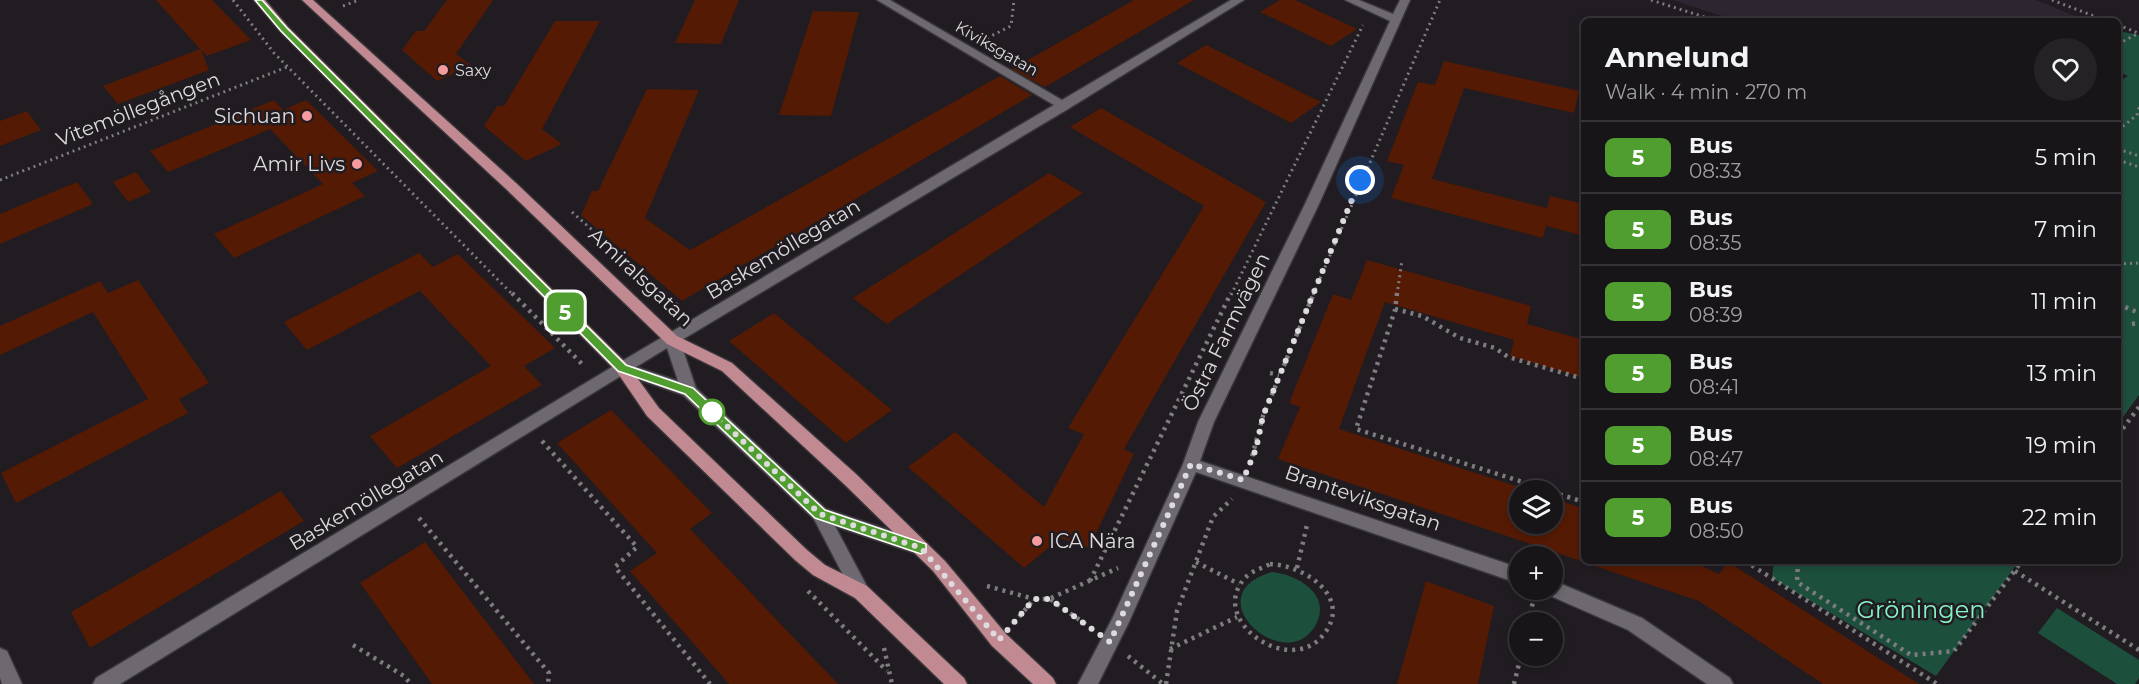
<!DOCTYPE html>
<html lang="en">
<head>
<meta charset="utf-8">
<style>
  body { margin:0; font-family:Montserrat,sans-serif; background:#252226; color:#f1f3f6; height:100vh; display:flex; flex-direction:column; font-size:22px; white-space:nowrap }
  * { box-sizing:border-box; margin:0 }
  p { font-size:20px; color:#9f9fa2 }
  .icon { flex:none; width:33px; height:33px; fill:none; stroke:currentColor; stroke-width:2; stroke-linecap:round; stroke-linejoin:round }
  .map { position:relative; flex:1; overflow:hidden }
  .panel { position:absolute; left:1581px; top:18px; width:540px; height:546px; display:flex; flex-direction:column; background:#181519; border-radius:9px; box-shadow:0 3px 9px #0003,0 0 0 2px #363438 }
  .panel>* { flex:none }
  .badge { padding:0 12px; border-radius:9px; font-size:21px; line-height:39px }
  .buttons { position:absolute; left:1509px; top:480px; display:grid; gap:12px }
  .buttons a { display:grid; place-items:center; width:54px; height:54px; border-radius:50%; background:#181519; box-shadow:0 3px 9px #0003,0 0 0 2px #363438; font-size:30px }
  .you { position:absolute; width:30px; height:30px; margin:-15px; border:4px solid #fff; border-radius:50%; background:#1a73e8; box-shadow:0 0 0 9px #1a73e833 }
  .map>.badge { position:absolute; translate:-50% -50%; box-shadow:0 0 0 3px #fff }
  .round { display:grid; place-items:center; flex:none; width:63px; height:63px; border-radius:32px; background:#252226 }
  .head { display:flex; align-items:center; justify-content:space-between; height:102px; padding:0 24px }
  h1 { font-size:28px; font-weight:700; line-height:45px }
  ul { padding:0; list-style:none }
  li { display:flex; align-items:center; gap:18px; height:72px; padding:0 24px; border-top:2px solid #363438 }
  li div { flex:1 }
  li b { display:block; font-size:22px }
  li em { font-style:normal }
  li .badge { min-width:66px; font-weight:700; text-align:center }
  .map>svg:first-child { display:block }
  .built { fill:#2d252f }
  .green { fill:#1d503c }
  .building { fill:#541a04 }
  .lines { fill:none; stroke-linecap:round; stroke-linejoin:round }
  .minor-casing { stroke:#393639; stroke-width:3 }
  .major-casing { stroke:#393639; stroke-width:3 }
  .path-far1 { stroke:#7f7c80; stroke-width:3; stroke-dasharray:2 4; stroke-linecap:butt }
  .path { stroke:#7f7c80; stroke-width:4.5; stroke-dasharray:3 5; stroke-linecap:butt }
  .minor { fill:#6e6970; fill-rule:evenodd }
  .major { fill:#c18991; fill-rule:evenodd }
  .line { fill:#509e2f; stroke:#fff; stroke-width:1.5 }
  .walk { stroke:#dedbde; stroke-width:6; stroke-dasharray:0 10.8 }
  .poi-dot { fill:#f59b9e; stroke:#201c21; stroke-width:2 }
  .stop-dot { fill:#fff; stroke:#509e2f; stroke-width:3 }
  .labels { text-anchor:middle; stroke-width:5; stroke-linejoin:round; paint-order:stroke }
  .far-street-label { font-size:16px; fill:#dedbde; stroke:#201c21 }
  .far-poi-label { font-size:16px; fill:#dedbde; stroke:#201c21; text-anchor:start }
  .street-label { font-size:20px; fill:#dedbde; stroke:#201c21 }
  .poi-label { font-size:20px; fill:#dedbde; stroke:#201c21; text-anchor:end }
  .near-park-label { font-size:24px; fill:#86f3c5; stroke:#201c21 }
</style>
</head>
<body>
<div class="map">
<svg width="2139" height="684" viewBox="0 0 2139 684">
  <rect width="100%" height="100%" fill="#201c21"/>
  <path class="built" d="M1672,0h364l51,21h-349z"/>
  <g class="green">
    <path d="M2118,31l21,4v360l-21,29v-342l10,-6 -10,-5z"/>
    <path d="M1774,561h245l-83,115 -164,-98z"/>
    <path d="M1272,572c28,3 63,25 41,57 -31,45 -119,-34 -41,-57z"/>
    <path d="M2057,608l82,52v18l-4,6h-18l-79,-51z"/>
  </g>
  <g class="building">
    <path d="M156,0h56l39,40 -44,16 -6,-6 8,20 -91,34 -15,-18 97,-37z"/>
    <path d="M447,0h46l-37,54 16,12 -35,15 -35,-31 14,-19h8z"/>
    <path d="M695,0h44l-18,44 -46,-1z"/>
    <path d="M1134,0h60l-149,87 -33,-18z"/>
    <path d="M1280,0h15l62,29 -26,17 -71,-34z"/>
    <path d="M813,11l46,1 -28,104 -52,-1z"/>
    <path d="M555,21h45l-58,108 20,15 -36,17 -42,-35 13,-20h7z"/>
    <path d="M1206,45l115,57 -30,21 -114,-60z"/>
    <path d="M1444,61l135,30 -5,22 -110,-25 -32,91 115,29 3,-12 34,8v32l-38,-10 -3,12 -152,-40 13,-33 -17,-4 31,-79 17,3z"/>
    <path d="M1000,76l32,19 -350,206 -101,-86 11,-24h6l49,-102 52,1 -54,128 45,32z"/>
    <path d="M274,100l9,10 23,-10 72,71 -26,12 13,13 -131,62 -20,-24 109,-50 -53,-55 -102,43 -18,-21z"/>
    <path d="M1101,108l165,94 -142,247 10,5 -45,94 -29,-10 -36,30 -116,-101 47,-35 89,75 40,-73 -16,-6 136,-222 -134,-79z"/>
    <path d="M27,111l14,19 -41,16v-25z"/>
    <path d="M136,172l15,20 -23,10 -15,-20z"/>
    <path d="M1049,173l34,20 -196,131 -34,-26z"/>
    <path d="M77,182l16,22 -93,40v-30z"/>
    <path d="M419,253l14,14 25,-13 97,94 -31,18 18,19 -145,83 -27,-32 121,-70 -71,-75 -113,59 -23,-28z"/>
    <path d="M1367,260l164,46 -4,18 57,16v38l-74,-22 4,-16 -129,-38 -46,127 189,61h-8v34h32v-26l32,11v53l-306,-103 22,-52 -11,-4 44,-109 18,6z"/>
    <path d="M138,280l71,103 -30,16 9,14 -172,90 -15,-30 147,-74 -55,-87 -93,43v-29l100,-45 8,12z"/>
    <path d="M774,313l118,97 -46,33 -117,-102z"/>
    <path d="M611,410l101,103 -22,16 148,155h-109l-99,-113 27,-18 -100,-110z"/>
    <path d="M281,491l23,30 -214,127 -19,-36z"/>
    <path d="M425,542l109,142h-102l-72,-101z"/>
    <path d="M1593,561h98l28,13 9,-12 191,122h-96l-124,-83 -107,-36z"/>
    <path d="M1426,581l68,25 -16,78h-81z"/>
  </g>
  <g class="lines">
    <g class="minor-casing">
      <g id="minor">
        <path d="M877,0h13l172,100 169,-100h13l-176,109 -388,232 16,47 130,121 101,34 3,5 -3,5 -6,2 -86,-29 35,66 -3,6 -6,2 -6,-2 -41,-79 -131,-124 -59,-21 -504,310h-27l3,-6 521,-314 437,-259zM667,348l11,33 -42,-14z"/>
        <path d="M1345,0h14l34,14 7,-14h10l-91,204 -105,218 -14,39 320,107v16l-324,-112 -67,150 -31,62h-20l35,-67 70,-153 15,-42 107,-218 85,-183z"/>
        <path d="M1552,580l90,38 88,60 3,6h-26l-79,-54 -82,-36 -2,-4h8z"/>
        <path d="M0,648l7,3 15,33h-20l-2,-6z"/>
      </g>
    </g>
    <g class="major-casing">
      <g id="major">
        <path d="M254,0h11l23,27 339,337 32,44 148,142 18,15 42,21 97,92 3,6h-23l-89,-86 -42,-23 -18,-15 -148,-144 -30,-44 -337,-341z"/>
        <path d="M302,0h11l203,183 161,153 55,27 124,111 89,87 61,73 47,44 3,6h-23l-41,-38 -59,-75 -89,-87 -122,-113 -55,-27 -161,-155z"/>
      </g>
    </g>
    <g class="path-far1">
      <path d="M233,0l41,53 239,242"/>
      <path d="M1651,0l66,21"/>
      <path d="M2052,0l55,21"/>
      <path d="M343,6l16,-6"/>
      <path d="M2118,25l20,8"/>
      <path d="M987,38l24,-12 3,-26"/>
      <path d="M2118,44l21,-11"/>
      <path d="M2118,130l19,-15 2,-8"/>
      <path d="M2118,149l21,7"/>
      <path d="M2118,160l21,7"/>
      <path d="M0,180l287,-113"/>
      <path d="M572,212l93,83"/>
      <path d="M2118,264l21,-1"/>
      <path d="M1231,295l132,-270"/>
      <path d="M1313,295l127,-295"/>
      <path d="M1397,295l5,-35"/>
    </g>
    <g class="path">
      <path d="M512,293l73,74"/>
      <path d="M663,293l18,16"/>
      <path d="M1397,293l-2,17 -39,119 192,61"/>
      <path d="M2118,304l21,9"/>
      <path d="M1395,309l27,7 38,22 35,10 13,9 76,22"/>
      <path d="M2132,324l7,-1"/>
      <path d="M1270,373l9,2"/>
      <path d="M2118,435l21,-28"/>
      <path d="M542,441l95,106 -22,20 95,117"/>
      <path d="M1250,464l13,-48 51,-123"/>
      <path d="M1552,492l32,10"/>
      <path d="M419,518l130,155 -1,11"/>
      <path d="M1745,561l192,123"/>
      <path d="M1798,561l-1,21 114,73 43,-4 68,-90"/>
      <path d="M1196,562l43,22"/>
      <path d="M1270,564c34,1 83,33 54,70 -34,45 -119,-15 -78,-57 5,-6 17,-9 24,-13z"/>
      <path d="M1297,568l10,-43"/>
      <path d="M2015,571l124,79"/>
      <path d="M1090,581l141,-288"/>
      <path d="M987,586l47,13"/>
      <path d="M808,591l79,80"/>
      <path d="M1051,598l67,-30"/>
      <path d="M1528,622l5,-20"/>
      <path d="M1014,623l20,-24h16l41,29"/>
      <path d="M353,645l51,31 7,8"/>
      <path d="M884,648l8,36"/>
      <path d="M1170,649l67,-32"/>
      <path d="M1128,656l35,28"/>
      <path d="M1166,684l11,-73 36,-94 19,-18"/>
      <path d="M1514,684l7,-28"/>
    </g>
    <use href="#minor" class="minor"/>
    <use href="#major" class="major"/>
  </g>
  <path class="line" d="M255,0h7l25,28 339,337 67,23 132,122 101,34v8l-5,2 -106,-36 -130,-124 -67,-23 -337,-340z"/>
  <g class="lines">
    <path class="walk" d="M712,412l108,102 101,34 78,92 35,-41h16l60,43 81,-178 52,16 13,-31 7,-33 97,-236"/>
  </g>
  <g class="poi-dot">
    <circle cx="443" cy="70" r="6"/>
    <circle cx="307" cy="116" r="6"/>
    <circle cx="357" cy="164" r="6"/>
    <circle cx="1037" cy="541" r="6"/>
  </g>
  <circle class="stop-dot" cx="712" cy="412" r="12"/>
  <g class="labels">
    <g class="far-street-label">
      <text transform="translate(997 48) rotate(30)" y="6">Kiviksgatan</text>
    </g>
    <g class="far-poi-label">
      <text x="455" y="76">Saxy</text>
    </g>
    <g class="street-label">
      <text transform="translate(138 109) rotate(-21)" y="7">Vitemöllegången</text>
      <text transform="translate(783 249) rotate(-31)" y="7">Baskemöllegatan</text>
      <text transform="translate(641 277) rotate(43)" y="7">Amiralsgatan</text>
      <text transform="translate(1226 332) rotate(-64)" y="7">Östra Farmvägen</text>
      <text transform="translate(1363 498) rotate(19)" y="7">Branteviksgatan</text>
      <text transform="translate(366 500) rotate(-31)" y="7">Baskemöllegatan</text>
    </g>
    <g class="poi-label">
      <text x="295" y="123">Sichuan</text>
      <text x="345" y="171">Amir Livs</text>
      <text x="1049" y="548" text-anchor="start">ICA Nära</text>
    </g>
    <g class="near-park-label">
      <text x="1921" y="618">Gröningen</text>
    </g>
  </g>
</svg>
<div class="buttons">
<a><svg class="icon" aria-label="layers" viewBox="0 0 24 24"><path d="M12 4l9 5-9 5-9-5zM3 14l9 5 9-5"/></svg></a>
<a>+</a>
<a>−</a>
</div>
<div class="you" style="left:1360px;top:180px"></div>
<b class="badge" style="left:565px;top:312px;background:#509e2f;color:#fff">5</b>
<section class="panel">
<div class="head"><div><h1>Annelund</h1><p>Walk · 4 min · 270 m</p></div><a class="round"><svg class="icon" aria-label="heart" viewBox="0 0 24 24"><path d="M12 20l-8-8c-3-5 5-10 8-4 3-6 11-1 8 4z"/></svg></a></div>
<ul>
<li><span class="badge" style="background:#509e2f;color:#fff">5</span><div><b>Bus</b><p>08:33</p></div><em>5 min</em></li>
<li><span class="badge" style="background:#509e2f;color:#fff">5</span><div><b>Bus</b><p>08:35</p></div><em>7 min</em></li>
<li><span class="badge" style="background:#509e2f;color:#fff">5</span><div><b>Bus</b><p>08:39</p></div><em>11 min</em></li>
<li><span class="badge" style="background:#509e2f;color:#fff">5</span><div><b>Bus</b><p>08:41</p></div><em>13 min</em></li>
<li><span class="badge" style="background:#509e2f;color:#fff">5</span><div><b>Bus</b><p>08:47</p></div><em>19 min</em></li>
<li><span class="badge" style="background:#509e2f;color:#fff">5</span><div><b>Bus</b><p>08:50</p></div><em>22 min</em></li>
</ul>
</section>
</div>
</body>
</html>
